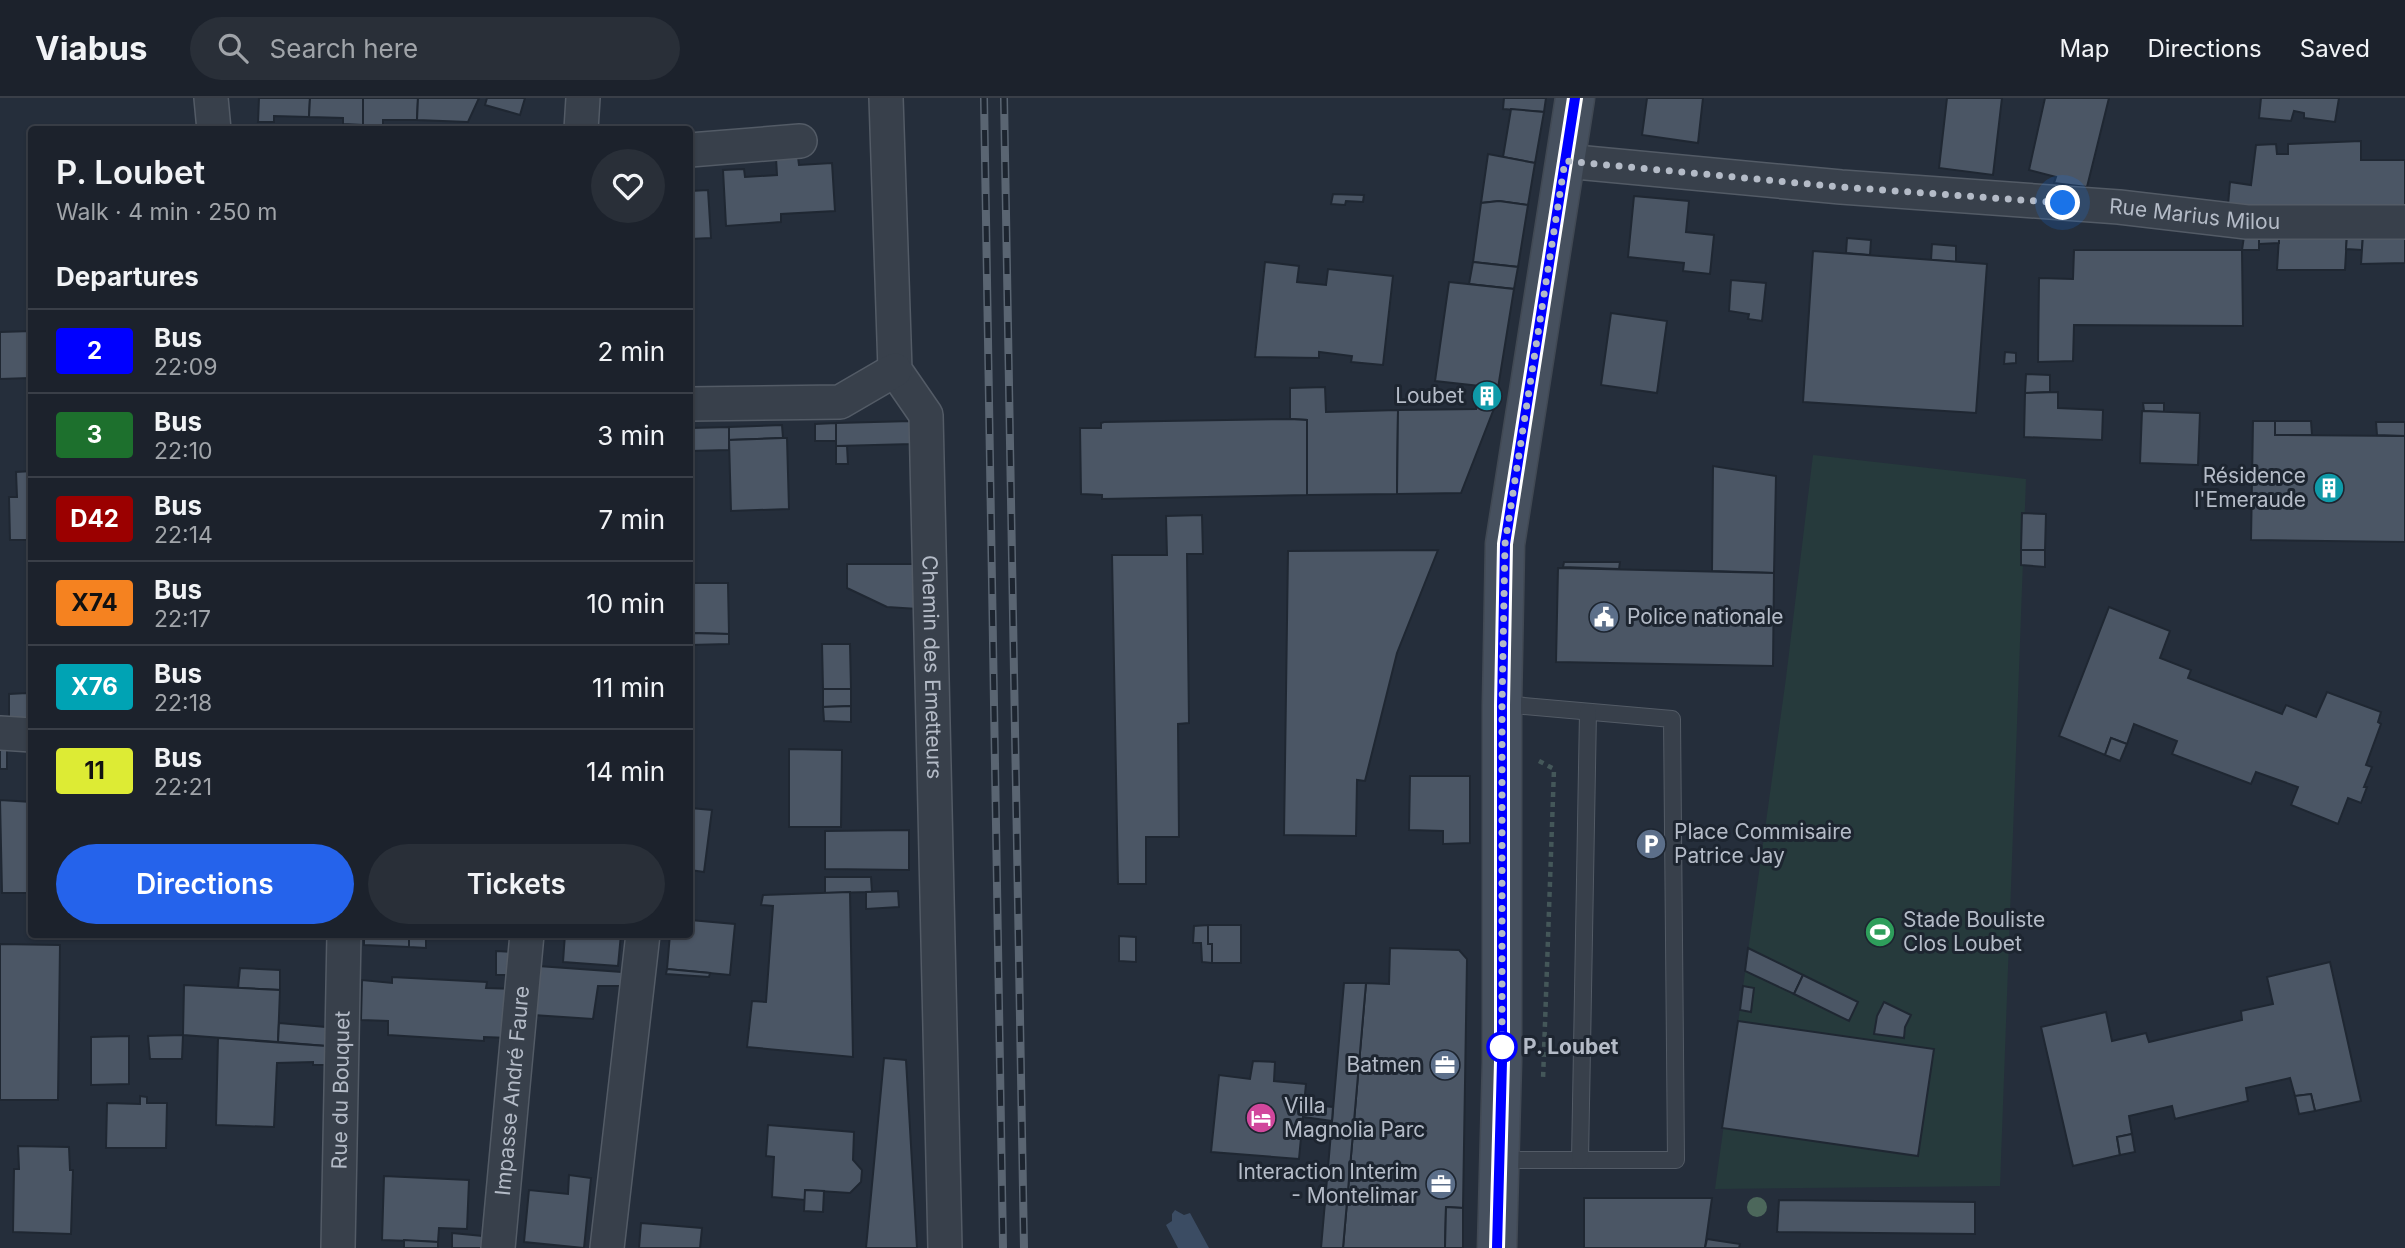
<!DOCTYPE html>
<html lang="en">
<head>
<meta charset="utf-8">
<style>
  body { margin:0; font-family:Inter,sans-serif; background:#292f38; color:#f1f3f6; height:100vh; display:flex; flex-direction:column; font-size:26px; white-space:nowrap }
  * { box-sizing:border-box; margin:0 }
  p { font-size:23px; color:#a0a4a9 }
  .icon { flex:none; width:38px; height:38px; fill:none; stroke:currentColor; stroke-width:2; stroke-linecap:round; stroke-linejoin:round }
  .map { position:relative; flex:1; overflow:hidden }
  .panel { position:absolute; left:28px; top:28px; width:665px; height:812px; display:flex; flex-direction:column; background:#1c222c; border-radius:7px; box-shadow:0 2px 5px #0004,0 0 0 2px #3a3f48 }
  .panel>* { flex:none }
  .badge { padding:0 14px; border-radius:5px; font-size:24px; line-height:46px }
  .you { position:absolute; width:35px; height:35px; margin:-18px; border:5px solid #fff; border-radius:50%; background:#1a73e8; box-shadow:0 0 0 10px #1a73e833 }
  .map>.badge { position:absolute; translate:-50% -50%; box-shadow:0 0 0 4px #fff }
  h2 { padding:0 28px; font-size:26px; line-height:63px }
  .round { display:grid; place-items:center; flex:none; width:74px; height:74px; border-radius:37px; background:#292f38 }
  .headline { display:flex; align-items:center; justify-content:space-between; height:119px; padding:0 28px }
  h1 { font-size:33px; font-weight:600; line-height:52px }
  .cta { display:flex; gap:14px; margin-top:auto; padding:14px 28px }
  .cta a { flex:1; height:80px; border-radius:42px; background:#2563eb; color:#fff; font-size:28px; font-weight:600; line-height:80px; text-align:center }
  .cta a+a { background:#292f38; color:#f1f3f6 }
  ul { padding:0; list-style:none }
  li { display:flex; align-items:center; gap:21px; height:84px; padding:0 28px; border-top:2px solid #3a3f48 }
  li div { flex:1 }
  li b { display:block; font-size:26px }
  li em { font-style:normal }
  li .badge { min-width:77px; font-weight:700; text-align:center }
  header { display:flex; align-items:center; gap:42px; box-sizing:border-box; height:98px; padding:0 35px; background:#1c222c; border-bottom:2px solid #3a3f48 }
  header strong { font-size:33px }
  nav { display:flex; gap:38px; margin-inline-start:auto; font-size:24px }
  .search { width:490px; height:63px; background:#292f38; display:flex; align-items:center; gap:18px; box-sizing:border-box; padding:0 24px; border-radius:38px; color:#a0a4a9; font-size:26px }
  .map>svg:first-child { display:block }
  .green { fill:#263a3c }
  .water { fill:#3b4c63 }
  .building { fill:#4b5665; stroke:#1f2732; stroke-width:2 }
  .lines { fill:none; stroke-linecap:round; stroke-linejoin:round }
  .lane-casing { stroke:#535b66; stroke-width:18 }
  .street-casing { stroke:#535b66; stroke-width:36 }
  .secondary-casing { stroke:#414954; stroke-width:41 }
  .path { stroke:#445759; stroke-width:4.5; stroke-dasharray:5 5; stroke-linecap:butt }
  .lane { stroke:#38404b; stroke-width:16 }
  .street { stroke:#38404b; stroke-width:33 }
  .secondary { stroke:#46505e; stroke-width:38 }
  .rail-casing { stroke:#5a6572; stroke-width:8 }
  .rail { stroke:#1d2530; stroke-width:5; stroke-dasharray:16; stroke-linecap:butt }
  .tree { fill:#4c675b }
  .line-casing { stroke:#fff; stroke-width:16 }
  .line { stroke:#00f; stroke-width:10 }
  .walk { stroke:#b4bbc7; stroke-width:7; stroke-dasharray:0 12.6 }
  .stop-dot { fill:#fff; stroke:#00f; stroke-width:3.5 }
  .labels { text-anchor:middle; stroke-width:6; stroke-linejoin:round; paint-order:stroke }
  .street-label { font-size:21px; fill:#b4bbc7; stroke:#1d2530 }
  .poi-label { font-size:21px; fill:#b4bbc7; stroke:#1d2530; text-anchor:end }
  .stop-label { font-size:21px; font-weight:bold; fill:#b4bbc7; stroke:#1d2530; text-anchor:start }
</style>
</head>
<body>
<header>
<strong>Viabus</strong>
<div class="search"><svg class="icon" aria-label="search" viewBox="0 0 24 24"><circle cx="10" cy="10" r="6"/><path d="M15 15l6 6"/></svg>Search here</div>
<nav><a>Map</a><a>Directions</a><a>Saved</a></nav>
</header>
<div class="map">
<svg width="2405" height="1150" viewBox="0 0 2405 1150">
  <rect width="100%" height="100%" fill="#252e3b"/>
  <path class="green" d="M1813,357l213,24 -26,707 -285,3 71,-511z"/>
  <path class="water" d="M1175,1112l9,5 6,-2 19,35h-31l-12,-23 6,-4v-7z"/>
  <g class="building">
    <path d="M259,0h51l-1,19 -35,-1v6h-16z"/>
    <path d="M310,0h53v27l-20,-1v-6l-34,-1z"/>
    <path d="M363,0h55l-1,22h-34v5h-20z"/>
    <path d="M418,0h61l-11,24 -51,-2z"/>
    <path d="M487,0h38l-5,17 -35,-10z"/>
    <path d="M1504,0h42l-2,14 -41,-3z"/>
    <path d="M1647,0h56l-5,45 -56,-8z"/>
    <path d="M1947,0h55l-9,77 -54,-7z"/>
    <path d="M2045,0h64l-22,89 -33,-4 2,-6 -27,-7z"/>
    <path d="M2261,0h78l-4,24 -31,-4v-5l-10,-2 -3,10 -32,-3z"/>
    <path d="M1511,11l33,3 -9,51 -32,-6z"/>
    <path d="M2361,43v19h44v47h-158l-19,-2 2,-23 21,3 5,-40 20,-1 1,10h11v-10z"/>
    <path d="M1488,56l47,9 -7,42 -29,-4 -18,2z"/>
    <path d="M798,59l1,8 33,-2 3,48 -54,3v8l-55,4 -3,-56 21,-1 1,8 32,-2 -1,-17z"/>
    <path d="M708,92l3,48 -21,1v-48z"/>
    <path d="M1333,96l31,1 -1,7 -17,-1 -1,4 -14,-1z"/>
    <path d="M1634,98l55,5 -3,31 28,3 -4,39 -27,-3 1,-8 -56,-6z"/>
    <path d="M1499,103l29,4 -10,62 -45,-5 8,-59z"/>
    <path d="M2347,137l-2,35h-68l2,-34z"/>
    <path d="M2347,137h16l-1,15 -16,-1z"/>
    <path d="M2363,137h42v28l-44,1z"/>
    <path d="M2244,138h15v14h-17z"/>
    <path d="M2259,138h20v7l-20,1z"/>
    <path d="M1847,140l24,2 -1,15 -24,-2z"/>
    <path d="M1932,146l24,2v16l-25,-2z"/>
    <path d="M2074,152h168l1,76 -169,-1 -1,36 -35,1 1,-84 34,1z"/>
    <path d="M1813,153l174,13 -11,149 -173,-11z"/>
    <path d="M1265,164l34,4 -2,16 29,3 2,-16 65,7 -10,89 -32,-3 1,-6 -33,-4v6l-64,-1z"/>
    <path d="M1473,164l45,5 -4,22 -45,-5z"/>
    <path d="M1731,182l35,3 -4,38 -14,-2 1,-5 -20,-3z"/>
    <path d="M1449,184l65,7 -16,99 -63,-7z"/>
    <path d="M1611,215l56,8 -10,72 -56,-8z"/>
    <path d="M32,233v54l-2,-7 -30,1v-47z"/>
    <path d="M2005,254l11,1v10l-12,1z"/>
    <path d="M2026,276l24,1v17l-25,1z"/>
    <path d="M1478,288l20,2 -3,18 -19,-1z"/>
    <path d="M1325,289l1,25 72,-2 -1,84 -90,1v-75l-17,-1v-31z"/>
    <path d="M2058,294v16l45,2 -1,30 -78,-3 1,-44z"/>
    <path d="M2143,305h21v9l-20,-1z"/>
    <path d="M1476,307l19,1 -34,87 -64,1 1,-84 78,-1z"/>
    <path d="M2142,313l58,2 -2,52 -58,-2z"/>
    <path d="M1290,321l17,1v75l-205,4v-4l-21,-1 -1,-66h21v-5l3,-1z"/>
    <path d="M912,323l1,23 -77,2v-23z"/>
    <path d="M2253,323h22v14l130,1v106l-154,-2z"/>
    <path d="M2275,323h36l1,14h-37z"/>
    <path d="M2376,324h29v14l-28,-1z"/>
    <path d="M836,325v18h-21v-17z"/>
    <path d="M782,327l1,13 -54,2v-13z"/>
    <path d="M729,329v23l-39,1v-23z"/>
    <path d="M783,340h4l2,71 -58,2 -2,-71z"/>
    <path d="M836,348h11l1,18h-12z"/>
    <path d="M1713,368l63,10 -2,97 -62,-2z"/>
    <path d="M32,373v69h-22l-1,-43h8l-1,-25z"/>
    <path d="M2022,415l24,1 -1,36h-24z"/>
    <path d="M1202,417l1,39h-16l2,169 -11,1 1,113h-33v47h-28l-6,-329h55l-1,-39z"/>
    <path d="M1438,452l-41,103 -32,128 -8,-1 -1,56 -72,-1 4,-284z"/>
    <path d="M2021,452h24v17l-24,-2z"/>
    <path d="M1564,464h56l-1,7 -56,-2z"/>
    <path d="M847,466h70l1,45 -31,-2 -40,-19z"/>
    <path d="M1558,470l216,5 -1,93 -217,-4z"/>
    <path d="M690,485h38l1,51 -39,-1z"/>
    <path d="M2109,509l61,24 -10,27 31,12 -3,8 94,36 4,-9 30,12 11,-25 54,20 -3,10 3,2 -15,41 6,2 -8,20h3l-6,16 -13,-5 -10,26 -47,-19 7,-18 -42,-15 -5,12 -79,-30 5,-13 -43,-17 -7,20 -16,-6 -6,17 -46,-19z"/>
    <path d="M690,535l39,1v10l-39,1z"/>
    <path d="M822,546h28l1,45h-28z"/>
    <path d="M823,591h28v17l-28,1z"/>
    <path d="M27,595l2,33 -20,-2v-30z"/>
    <path d="M851,608v16l-27,-1 -1,-14z"/>
    <path d="M2111,640l16,6 -7,17 -15,-6z"/>
    <path d="M0,648l7,1v22h-7z"/>
    <path d="M789,651l53,1 -1,77h-52z"/>
    <path d="M1410,678h60v67l-27,1v-13l-34,-1z"/>
    <path d="M0,702l32,2v91h-30z"/>
    <path d="M690,710l22,2 -8,62 -14,-2z"/>
    <path d="M909,732v40l-84,-1v-38z"/>
    <path d="M825,779h46l1,15 -47,1z"/>
    <path d="M898,793l1,16 -33,2v-17z"/>
    <path d="M850,794l3,165 -106,-10 5,-46 14,1 7,-96 -12,-1 2,-10z"/>
    <path d="M690,822l45,4 -5,51 -63,-6 3,-35h20z"/>
    <path d="M1208,827h33v38h-29v-19h-4z"/>
    <path d="M1208,827v19h4v19l-10,-1 -1,-19h-8l1,-17z"/>
    <path d="M364,836h45v13l-45,-2z"/>
    <path d="M409,836h17v14l-17,-1z"/>
    <path d="M565,836h56l-3,32 -55,-4z"/>
    <path d="M1119,838l17,1v25l-17,-1z"/>
    <path d="M0,846l60,1 -2,155h-58z"/>
    <path d="M1390,850l69,2 8,9 -4,249 -17,-1 -1,41h-102l23,-265 23,1z"/>
    <path d="M1748,850l55,27 -9,19 -49,-23z"/>
    <path d="M496,853l22,1 -2,23h-20z"/>
    <path d="M2330,864l31,139 -46,10 -4,-17 -16,2 -5,-18 -44,10 2,13 -73,18 -3,-13 -43,10 3,18 -15,3 3,18 -47,11 -32,-139 65,-15 6,29 34,-8 3,9 93,-22 -1,-9 32,-7 -6,-27z"/>
    <path d="M538,868l84,6 -1,14h-23l-5,33 -60,-4z"/>
    <path d="M240,870l40,2v20l-42,-2z"/>
    <path d="M667,871l43,4 -1,4 -43,-3z"/>
    <path d="M1803,877l55,27 -9,19 -55,-27z"/>
    <path d="M392,879l95,5 -1,6 29,1 -4,49 -27,-1v4l-96,-6v-14l-27,-1 1,-40 30,3z"/>
    <path d="M1344,885h22l-23,265h-22z"/>
    <path d="M184,887l96,5 -2,52 -95,-7z"/>
    <path d="M1743,888l11,2 -3,24 -11,-2z"/>
    <path d="M1884,904l27,13 -6,12 -1,11 -30,-4 3,-18z"/>
    <path d="M1738,923l196,28 -16,107 -196,-28z"/>
    <path d="M279,925l47,4v19l-48,-4z"/>
    <path d="M183,937l-1,24h-32l-2,-23z"/>
    <path d="M129,938v48l-38,1v-48z"/>
    <path d="M218,940l108,8 -1,19h-12v-3l-36,1 -3,64 -58,-2z"/>
    <path d="M884,960l22,2 11,188h-51z"/>
    <path d="M1253,963l22,1 -1,19 32,3 -2,20 29,3 -1,14 -29,-4 -4,42 -88,-7 8,-77 31,4z"/>
    <path d="M2311,996l4,17 -16,3 -4,-18z"/>
    <path d="M140,998l7,1v6h20l-1,45h-60l1,-45 33,1z"/>
    <path d="M768,1027l86,7 -1,28 9,10 -1,12 -11,11 -45,-3v10l-33,-3 2,-40 -8,-1z"/>
    <path d="M2132,1036l3,18 -15,3 -3,-18z"/>
    <path d="M18,1048l51,1 1,23h3l-2,64 -58,-2 1,-63h5z"/>
    <path d="M569,1077l22,3 -7,70 -60,-6 5,-52 39,4z"/>
    <path d="M384,1078l85,4 -2,49 -28,-1 -1,14 -56,-2z"/>
    <path d="M805,1092l19,1 -1,21 -19,-1z"/>
    <path d="M1584,1100h128l-7,50h-121z"/>
    <path d="M1779,1102l196,2v32l-198,-2z"/>
    <path d="M1446,1109l17,1v40h-18z"/>
    <path d="M641,1125l61,5 -2,20h-61z"/>
    <path d="M452,1135l41,4 -1,11h-40z"/>
    <path d="M1707,1141l33,5 -1,4h-34z"/>
    <path d="M404,1142l34,2v6h-34z"/>
  </g>
  <g class="lines">
    <g class="lane-casing">
      <g id="lane">
        <path d="M1499,1062h177l-4,-441 -170,-15"/>
        <path d="M1580,1062l8,-448"/>
      </g>
    </g>
    <g class="street-casing">
      <g id="street">
        <path d="M211,0l3,32"/>
        <path id="s1" d="M886,0l9,272 31,45 19,833"/>
        <path d="M581,32l2,-32"/>
        <path d="M690,52l110,-9"/>
        <path id="s2" d="M1565,63l276,26 278,20 128,15h158"/>
        <path d="M690,306l150,-2 55,-32"/>
        <path d="M0,635l32,2"/>
        <path id="s3" d="M338,1150l6,-314"/>
        <path id="s4" d="M498,1150l29,-314"/>
        <path d="M607,1150l36,-314"/>
      </g>
    </g>
    <g class="secondary-casing">
      <path id="secondary" d="M1497,1150l5,-186v-358l3,-160 70,-446"/>
    </g>
    <path class="path" d="M1539,663l15,8 -11,311"/>
    <use href="#lane" class="lane"/>
    <use href="#street" class="street"/>
    <use href="#secondary" class="secondary"/>
    <g class="rail-casing">
      <g id="rail">
        <path d="M984,0l19,1150"/>
        <path d="M1004,0l20,1150"/>
      </g>
    </g>
    <use href="#rail" class="rail"/>
  </g>
  <circle class="tree" cx="1757" cy="1109" r="10"/>
  <g class="lines">
    <g class="line-casing">
      <path id="line" d="M1497,1150l5,-186v-357l3,-161 70,-446"/>
    </g>
    <use href="#line" class="line"/>
    <path class="walk" d="M1502,949v-342l3,-161 60,-383 276,26 222,16"/>
  </g>
  <defs>
    <g id="building-disc" transform="scale(1.575)"><circle r="9.5" fill="#0f9aa8" stroke="#1d2530"/><path d="M-4-6H4V6H1V3H-1V6H-4ZM-2.5-4.3h1.7v1.8h-1.7ZM.8-4.3h1.7v1.8H.8ZM-2.5-1h1.7V.8h-1.7ZM.8-1h1.7V.8H.8Z" fill="#fff"/></g>
    <g id="civic-disc" transform="scale(1.575)"><circle r="9.5" fill="#5c6f8a" stroke="#1d2530"/><path d="M-.6-6.5H3V-4.5H.6V-3L4-1V1h2V6H-6V1h2V-1L-.6-3ZM-1.2 2.5V6h2.4V2.5Z" fill="#fff"/></g>
    <g id="parking-disc" transform="scale(1.575)"><circle r="9.5" fill="#5c6f8a" stroke="#1d2530"/><path d="M-3.5-5.5H1a3.5 3.5 0 0 1 0 7H-1V5.5H-3.5ZM-1-3.4V-.6H.8a1.4 1.4 0 0 0 0-2.8Z" fill="#fff"/></g>
    <g id="stadium-disc" transform="scale(1.575)"><circle r="9.5" fill="#2e9e5b" stroke="#1d2530"/><path d="M0-5a6.5 5 0 1 0 0 10a6.5 5 0 1 0 0-10ZM-3.5-1.8h7v3.6h-7Z" fill="#fff"/></g>
    <g id="office-disc" transform="scale(1.575)"><circle r="9.5" fill="#5c6f8a" stroke="#1d2530"/><path d="M-6-3h4V-5.5h4V-3h4V5H-6ZM-1-4.5V-3h2v-1.5ZM-6 0V1H6V0Z" fill="#fff"/></g>
    <g id="hotel-disc" transform="scale(1.575)"><circle r="9.5" fill="#d1479c" stroke="#1d2530"/><path d="M-6-4.5h1.5V1H6V5H4.5V3h-9V5H-6ZM-4 0a1.8 1.8 0 1 1 3.6 0ZM.5 0V-2.5h3Q6-2.5 6 0Z" fill="#fff"/></g>
  </defs>
  <g fill-rule="evenodd">
    <use href="#building-disc" x="1487" y="298"/>
    <use href="#building-disc" x="2329" y="390"/>
    <use href="#civic-disc" x="1604" y="519"/>
    <use href="#parking-disc" x="1651" y="746"/>
    <use href="#stadium-disc" x="1880" y="834"/>
    <use href="#office-disc" x="1445" y="967"/>
    <use href="#hotel-disc" x="1261" y="1020"/>
    <use href="#office-disc" x="1441" y="1086"/>
  </g>
  <circle class="stop-dot" cx="1502" cy="949" r="14"/>
  <g class="labels">
    <g class="street-label">
      <text dy="7" stroke="none"><textPath href="#s2" startOffset="632">Rue Marius Milou</textPath></text>
      <text dy="7" stroke="none"><textPath href="#s1" startOffset="579">Chemin des Emetteurs</textPath></text>
      <text dy="7" stroke="none"><textPath href="#s3" startOffset="158">Rue du Bouquet</textPath></text>
      <text dy="7" stroke="none"><textPath href="#s4" startOffset="158">Impasse André Faure</textPath></text>
    </g>
    <g class="poi-label">
      <text x="1464" y="305">Loubet</text>
      <text x="2306" y="385">Résidence<tspan x="2306" dy="24">l'Emeraude</tspan></text>
      <text x="1627" y="526" text-anchor="start">Police nationale</text>
      <text x="1674" y="741" text-anchor="start">Place Commisaire<tspan x="1674" dy="24">Patrice Jay</tspan></text>
      <text x="1903" y="829" text-anchor="start">Stade Bouliste<tspan x="1903" dy="24">Clos Loubet</tspan></text>
      <text x="1422" y="974">Batmen</text>
      <text x="1284" y="1015" text-anchor="start">Villa<tspan x="1284" dy="24">Magnolia Parc</tspan></text>
      <text x="1418" y="1081">Interaction Interim<tspan x="1418" dy="24">- Montelimar</tspan></text>
    </g>
    <g class="stop-label">
      <text x="1523" y="956">P. Loubet</text>
    </g>
  </g>
</svg>
<div class="you" style="left:2063px;top:105px"></div>
<section class="panel">
<div class="headline"><div><h1>P. Loubet</h1><p>Walk · 4 min · 250 m</p></div><a class="round"><svg class="icon" aria-label="heart" viewBox="0 0 24 24"><path d="M12 20l-8-8c-3-5 5-10 8-4 3-6 11-1 8 4z"/></svg></a></div>
<h2>Departures</h2>
<ul>
<li><span class="badge" style="background:#00f;color:#fff">2</span><div><b>Bus</b><p>22:09</p></div><em>2 min</em></li>
<li><span class="badge" style="background:#1d702d;color:#fff">3</span><div><b>Bus</b><p>22:10</p></div><em>3 min</em></li>
<li><span class="badge" style="background:#9b0000;color:#fff">D42</span><div><b>Bus</b><p>22:14</p></div><em>7 min</em></li>
<li><span class="badge" style="background:#f58220;color:#111">X74</span><div><b>Bus</b><p>22:17</p></div><em>10 min</em></li>
<li><span class="badge" style="background:#00a3b4;color:#fff">X76</span><div><b>Bus</b><p>22:18</p></div><em>11 min</em></li>
<li><span class="badge" style="background:#ddeb34;color:#111">11</span><div><b>Bus</b><p>22:21</p></div><em>14 min</em></li>
</ul>
<div class="cta"><a>Directions</a><a>Tickets</a></div>
</section>
</div>
</body>
</html>
